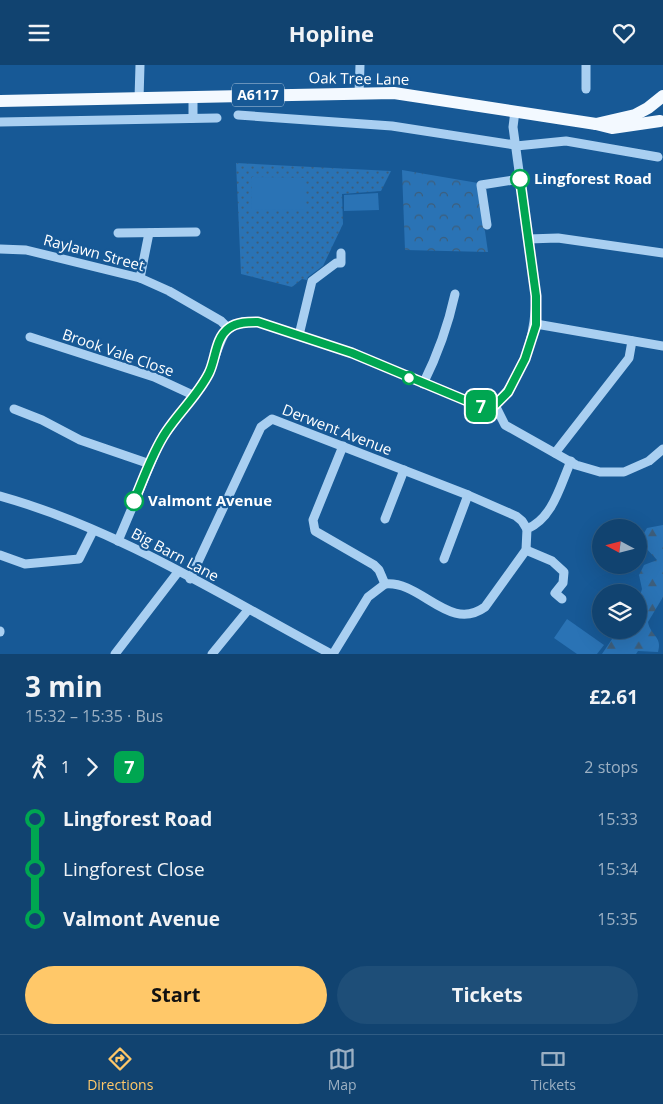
<!DOCTYPE html>
<html lang="en">
<head>
<meta charset="utf-8">
<style>
  body { margin:0; font-family:"Open Sans",sans-serif; background:#1e4e78; color:#f1f3f6; height:100vh; display:flex; flex-direction:column; font-size:19px; white-space:nowrap }
  * { box-sizing:border-box; margin:0 }
  p { font-size:16px; color:#9cb0c3 }
  .icon { flex:none; width:28px; height:28px; fill:none; stroke:currentColor; stroke-width:2; stroke-linecap:round; stroke-linejoin:round }
  .map { position:relative; height:589px; overflow:hidden }
  .side { display:flex; flex-direction:column; background:#114370; flex:1 }
  .side>* { flex:none }
  .badge { padding:0 10px; border-radius:8px; font-size:18px; line-height:32px }
  .needle { width:32px; rotate:277deg }
  .fabs { position:absolute; left:592px; top:454px; display:grid; gap:10px }
  .fabs a { display:grid; place-items:center; width:55px; height:55px; border-radius:50%; background:#114370; box-shadow:0 5px 20px #0002,0 0 0 1px #305c83; font-size:25px }
  .map>.badge { position:absolute; translate:-50% -50%; box-shadow:0 0 0 2px #fff }
  .legs { display:flex; align-items:center; gap:8px; height:55px; padding:0 25px; font-size:16px }
  .legs p { margin-inline-start:auto }
  .overview { display:flex; align-items:center; justify-content:space-between; height:85px; padding:0 25px }
  h1 { font-size:28px; font-weight:700; line-height:38px }
  .primary-button { display:flex; gap:10px; margin-top:auto; padding:10px 25px }
  .primary-button a { flex:1; height:58px; border-radius:30px; background:#ffc869; color:#111; font-size:20px; font-weight:700; line-height:58px; text-align:center }
  .primary-button a+a { background:#1e4e78; color:#f1f3f6 }
  ul { padding:0 25px; list-style:none }
  li { display:flex; align-items:center; gap:18px; height:50px; font-size:19px }
  li i { display:grid; place-items:center; width:8px; height:100%; margin:0 6px; background:currentColor }
  li i::after { content:''; width:12px; height:12px; margin:-6px; border:4px solid; border-radius:50%; background:#114370 }
  li p { margin-inline-start:auto }
  li:first-child i { background:linear-gradient(#0000 50%,currentColor 0) }
  li:last-child i { background:linear-gradient(currentColor 50%,#0000 0) }
  header { display:flex; justify-content:space-between; align-items:center; height:65px; padding:0 25px; background:#114370; font-size:22px; font-weight:700 }
  .dock { display:flex; justify-content:space-around; align-items:center; height:70px; border-top:1px solid #305c83; background:#114370; font-size:14px; color:#9cb0c3 }
  .dock a { display:grid; justify-items:center; gap:2px }
  .dock .current { color:#ffc869 }
  .map>svg:first-child { display:block }
  .grass { fill:url(#grass-dots) }
  .forest { fill:url(#forest-firs) }
  .park { fill:url(#park-crowns) }
  .pitch { fill:#2a73b5 }
  .lines { fill:none; stroke-linecap:round; stroke-linejoin:round }
  .minor { stroke:#a9cff1; stroke-width:9 }
  .major { stroke:#f3f9ff; stroke-width:12 }
  .line-1-casing { stroke:#fff; stroke-width:11 }
  .line-1 { stroke:#00a651; stroke-width:8 }
  .stop-1-dot { fill:#fff; stroke:#00a651; stroke-width:2.5 }
  .labels { text-anchor:middle; stroke-width:4.5; stroke-linejoin:round; paint-order:stroke }
  .shield { fill:#175996; stroke:#b9cde0; stroke-width:1 }
  .shield-label { font-size:14px; font-weight:bold; fill:#fff }
  .street-label { font-size:15px; fill:#fff; stroke:#175996 }
  .stop-label { font-size:15px; font-weight:bold; fill:#fff; stroke:#175996; text-anchor:start }
</style>
</head>
<body>
<header><svg class="icon" aria-label="menu" viewBox="0 0 24 24"><path d="M4 6h16M4 12h16M4 18h16"/></svg>Hopline<svg class="icon" aria-label="heart" viewBox="0 0 24 24"><path d="M12 20l-8-8c-3-5 5-10 8-4 3-6 11-1 8 4z"/></svg></header>
<div class="map">
<svg width="663" height="589" viewBox="0 0 663 589">
  <defs>
    <pattern id="grass-dots" width="8" height="8" patternUnits="userSpaceOnUse" patternTransform="scale(1.25)"><rect width="8" height="8" fill="#2a73b5"/><path d="M2 2h.1M6 6h.1" fill="none" stroke="#3d5e7b" stroke-width="1.8" stroke-linecap="round"/></pattern>
    <pattern id="forest-firs" width="22" height="20" patternUnits="userSpaceOnUse" patternTransform="scale(1.25)"><rect width="22" height="20" fill="#2a73b5"/><path d="M5 1l3.5 6h-7zM16 11l3.5 6h-7z" fill="#3d5e7b"/></pattern>
    <pattern id="park-crowns" width="20" height="18" patternUnits="userSpaceOnUse" patternTransform="scale(1.25)"><rect width="20" height="18" fill="#2a73b5"/><path d="M2 6a3 3 0 1 1 6 0M12 15a3 3 0 1 1 6 0" fill="none" stroke="#3d5e7b"/></pattern>
  </defs>
  <rect width="100%" height="100%" fill="#175996"/>
  <path class="grass" d="M236,98l155,8 -10,20 -39,3 1,30 -20,42 -15,11 -1,3 -5,-1 -10,8 -51,-13z"/>
  <path class="forest" d="M663,460v72l-15,25c2,13 15,15 10,30l-20,-1 -2,3h-34l16,-24h21v-31l3,-10 -3,-14 5,-10 13,-5 -13,-14 -3,-8 6,-10z"/>
  <path class="park" d="M402,105l76,13 10,69 -83,-2z"/>
  <g class="pitch">
    <path d="M252,112l52,1v32l-53,-1z"/>
    <path d="M378,128l1,17 -35,1v-16z"/>
    <path d="M567,554l37,26 -7,9h-20l-23,-16z"/>
  </g>
  <g class="lines">
    <g class="minor">
      <path d="M586,24v-24"/>
      <path d="M359,29l1,-29"/>
      <path d="M193,32v21"/>
      <path d="M139,34l1,-34"/>
      <path d="M238,50l154,11 123,19"/>
      <path d="M0,57l217,-4"/>
      <path d="M516,81l50,-5 92,16"/>
      <path d="M487,160l-6,-40 39,-6"/>
      <path d="M118,168l78,-1"/>
      <path d="M528,174l30,-1 105,15"/>
      <path d="M0,184l26,1 114,28 29,13 52,30 7,7"/>
      <path d="M140,213l9,-45"/>
      <path d="M536,259l127,22"/>
      <path d="M228,263l15,-6h15l94,31 127,53 16,-1c29,-29 40,-69 41,-109l-23,-169 2,-16"/>
      <path d="M299,270l13,-54 24,-18h5v-10"/>
      <path d="M30,272l124,40 41,19"/>
      <path d="M423,319c15,-30 25,-58 32,-90"/>
      <path d="M495,340l10,20 71,40 24,7h24l25,-11 14,-12"/>
      <path d="M14,344l28,11 38,20 70,24"/>
      <path d="M343,381l-30,74 2,11 59,34 5,5 6,14"/>
      <path d="M555,388l74,-95 3,-17"/>
      <path d="M0,431c118,33 224,101 331,158"/>
      <path d="M385,454l19,-49"/>
      <path d="M118,476l41,-97c15,-25 35,-45 49,-70 8,-15 10,-32 20,-46"/>
      <path d="M526,485l26,11 12,11 -1,11 -8,10 7,6"/>
      <path d="M0,490l25,9 54,-5 14,-28"/>
      <path d="M444,494l24,-64"/>
      <path d="M190,514l71,-152 11,-8 196,76 48,21 6,5 5,8"/>
      <path d="M0,567v-1"/>
      <path d="M115,589l63,-82"/>
      <path d="M212,589l36,-44"/>
      <path d="M333,589l35,-57 17,-13c36,-4 64,49 100,23l41,-57 1,-21c26,-11 33,-43 44,-68"/>
    </g>
    <g class="major">
      <path d="M0,36l394,-8 202,31 16,4 48,-7"/>
      <path d="M596,59l39,-9 13,-7 15,-12"/>
    </g>
  </g>
  <g class="lines">
    <g class="line-1-casing">
      <path id="line-1" d="M134,436c10,-23 18,-48 32,-69 14,-21 32,-37 43,-59 7,-14 6,-35 20,-45 8,-6 19,-6 29,-6l94,31 127,53 16,-1 13,-13 17,-33 11,-34v-29l-16,-117"/>
    </g>
    <use href="#line-1" class="line-1"/>
  </g>
  <g class="stop-1-dot">
    <circle cx="520" cy="114" r="9"/>
    <circle cx="409" cy="313" r="6"/>
    <circle cx="134" cy="436" r="9"/>
  </g>
  <g class="labels">
    <rect class="shield" x="232" y="18.5" width="52" height="23" rx="4"/>
    <g class="shield-label">
      <text x="258" y="35">A6117</text>
    </g>
    <g class="street-label">
      <text transform="translate(359 14) rotate(1)" y="5">Oak Tree Lane</text>
      <text transform="translate(94 188) rotate(15)" y="5">Raylawn Street</text>
      <text transform="translate(118 288) rotate(19)" y="5">Brook Vale Close</text>
      <text transform="translate(337 365) rotate(21)" y="5">Derwent Avenue</text>
      <text transform="translate(175 490) rotate(28)" y="5">Big Barn Lane</text>
    </g>
    <g class="stop-label">
      <text x="534" y="119">Lingforest Road</text>
      <text x="148" y="441">Valmont Avenue</text>
    </g>
  </g>
</svg>
<div class="fabs">
<a><svg class="needle" viewBox="-14 -14 28 28"><path d="M0-13l5 13h-10z" fill="#e53935"/><path d="M0 13l5-13h-10z" fill="#9cb0c3"/></svg></a>
<a><svg class="icon" aria-label="layers" viewBox="0 0 24 24"><path d="M12 4l9 5-9 5-9-5zM3 14l9 5 9-5"/></svg></a>
</div>
<b class="badge" style="left:481px;top:341px;background:#00a651;color:#fff">7</b>
</div>
<section class="side">
<div class="overview"><div><h1>3 min</h1><p>15:32 – 15:35 · Bus</p></div><b>£2.61</b></div>
<div class="legs"><svg class="icon" aria-label="walk" viewBox="0 0 24 24"><circle cx="13" cy="4" r="2"/><path d="M13 8l-2 6 4 7M11 14l-3 7M7 12l3-4h3l4 4"/></svg>1<svg class="icon" aria-label="forward" viewBox="0 0 24 24"><path d="M9 5l7 7-7 7"/></svg><b class="badge" style="background:#00a651;color:#fff">7</b><p>2 stops</p></div>
<ul>
<li><i style="color:#00a651"></i><b>Lingforest Road</b><p>15:33</p></li>
<li><i style="color:#00a651"></i><span>Lingforest Close</span><p>15:34</p></li>
<li><i style="color:#00a651"></i><b>Valmont Avenue</b><p>15:35</p></li>
</ul>
<div class="primary-button"><a>Start</a><a>Tickets</a></div>
</section>
<nav class="dock">
<a class="current"><svg class="icon" aria-label="directions" viewBox="0 0 24 24"><path d="M12 3l9 9-9 9-9-9zM9 14v-3h6M13 9l2 2-2 2"/></svg>Directions</a>
<a><svg class="icon" aria-label="map" viewBox="0 0 24 24"><path d="M3 6l6-2 6 2 6-2v14l-6 2-6-2-6 2zM9 4v14M15 6v14"/></svg>Map</a>
<a><svg class="icon" aria-label="tickets" viewBox="0 0 24 24"><path d="M3 7h18v10H3zM15 7v10"/></svg>Tickets</a>
</nav>
</body>
</html>
